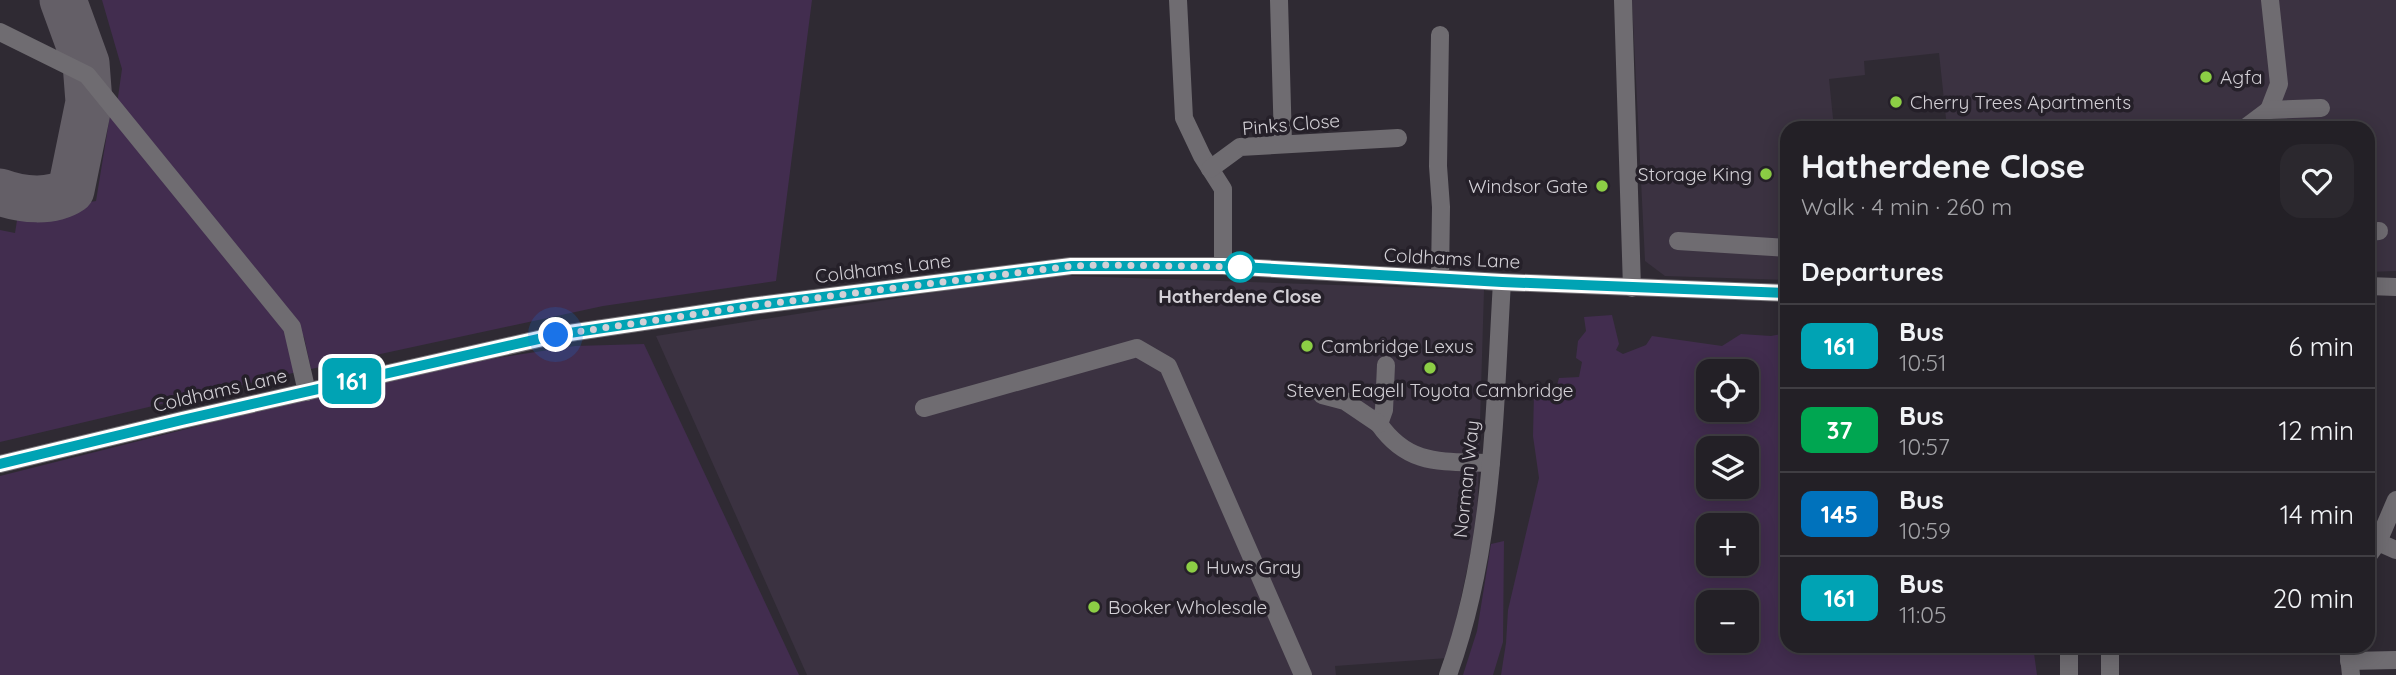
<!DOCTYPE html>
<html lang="en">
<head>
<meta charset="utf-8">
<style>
  body { margin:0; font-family:Quicksand,sans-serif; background:#2b282e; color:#f1f3f6; height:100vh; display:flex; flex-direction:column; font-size:26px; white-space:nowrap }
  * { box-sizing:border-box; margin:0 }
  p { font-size:23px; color:#a3a3a7 }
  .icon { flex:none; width:38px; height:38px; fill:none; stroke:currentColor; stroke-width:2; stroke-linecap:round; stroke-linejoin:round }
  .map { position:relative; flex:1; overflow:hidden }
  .sheet { position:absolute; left:1780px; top:121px; width:595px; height:532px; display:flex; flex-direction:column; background:#232026; border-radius:21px; box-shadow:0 4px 18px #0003,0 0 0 2px #403e43 }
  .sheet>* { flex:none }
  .badge { padding:0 14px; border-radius:10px; font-size:24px; line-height:46px }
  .buttons { position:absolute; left:1696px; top:359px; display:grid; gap:14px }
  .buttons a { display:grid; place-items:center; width:63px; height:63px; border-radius:14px; background:#232026; box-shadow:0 4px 18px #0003,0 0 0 2px #403e43; font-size:35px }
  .you { position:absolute; width:35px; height:35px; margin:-18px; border:5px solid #fff; border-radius:50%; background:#1a73e8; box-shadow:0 0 0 10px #1a73e833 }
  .map>.badge { position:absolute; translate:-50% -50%; box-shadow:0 0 0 4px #fff }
  h2 { padding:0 21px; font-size:26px; line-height:63px }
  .round { display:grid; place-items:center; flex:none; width:74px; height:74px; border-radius:21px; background:#2b282e }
  .overview { display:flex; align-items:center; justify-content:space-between; height:119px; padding:0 21px }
  h1 { font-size:33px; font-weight:800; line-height:52px }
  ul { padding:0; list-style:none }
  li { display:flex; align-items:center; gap:21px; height:84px; padding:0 21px; border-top:2px solid #403e43 }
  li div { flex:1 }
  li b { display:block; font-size:26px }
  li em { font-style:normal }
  li .badge { min-width:77px; font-weight:700; text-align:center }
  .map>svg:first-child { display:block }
  .built { fill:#3b3241 }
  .green { fill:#422d4f; fill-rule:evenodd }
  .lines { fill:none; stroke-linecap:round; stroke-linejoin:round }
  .taxiway { stroke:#645f67; stroke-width:47 }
  .minor { stroke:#6f6c71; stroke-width:18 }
  .line-casing { stroke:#fff; stroke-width:16 }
  .line { stroke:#00a3b4; stroke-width:10 }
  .walk { stroke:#d3d0d6; stroke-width:7; stroke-dasharray:0 12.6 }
  .poi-dot { fill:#8cce45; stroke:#252029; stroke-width:2.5 }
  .stop-dot { fill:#fff; stroke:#00a3b4; stroke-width:3.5 }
  .labels { text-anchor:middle; stroke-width:7; stroke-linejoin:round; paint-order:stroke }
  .poi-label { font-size:19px; fill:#d3d0d6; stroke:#252029; text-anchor:start }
  .street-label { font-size:19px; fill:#d3d0d6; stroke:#252029 }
  .stop-label { font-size:19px; font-weight:bold; fill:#d3d0d6; stroke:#252029 }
</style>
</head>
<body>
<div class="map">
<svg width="2396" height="675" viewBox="0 0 2396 675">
  <rect width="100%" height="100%" fill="#2f2a33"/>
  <g class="built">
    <path d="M1632,0h764v271l-28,1v-144h-421l-8,-75 -75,8 1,14 -36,4 5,49h-47v152l-122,-4 -20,-15z"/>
    <path d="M1045,275l439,15 -7,233 -29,135 -113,8 1,9h-529l-151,-339z"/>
  </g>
  <g class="green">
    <path d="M102,0h710l-36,281 -173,25 -292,63 -7,-32 -187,-233 5,-35z"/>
    <path d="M110,115l174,215 13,42 -297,70v-212l15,3 3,-19 78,-13z"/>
    <path d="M1612,315l7,29 -3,6 7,4 23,-9 6,-9 70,10 19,-12 30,2 16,-3v313h246l4,29h-536l5,-32 2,-33 31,-132 -6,-42 1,-44 23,-7 2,-7 20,-1 3,-15 -6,-4 2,-17 8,-10 -2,-14zM1708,371h38v39h-38zM1746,448v38h-38v-38zM1708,525h38v39h-38zM1708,602h38v38h-38z"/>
    <path d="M644,344l155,331h-799v-199l420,-106 155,-24z"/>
    <path d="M1504,541l-1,101 -10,33h-30l14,-44 14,-87z"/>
  </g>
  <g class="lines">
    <path class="taxiway" d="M0,192c21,8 52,11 71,-2l18,-88 -3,-39 -23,-63"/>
    <g class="minor">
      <path d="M1178,0l6,118 18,38 21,33v77"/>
      <path d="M1279,0l4,143"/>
      <path d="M1623,0l9,288"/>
      <path d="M0,32l87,43 205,252 15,65"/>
      <path d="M1440,35l-2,131 3,41 -1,71"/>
      <path d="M2269,110l10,-26 -9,-84"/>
      <path d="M2245,128l24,-18 52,-2"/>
      <path d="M1210,169l30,-22 158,-9"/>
      <path d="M2368,232l11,-1"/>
      <path d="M1678,241l109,7"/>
      <path d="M2368,286l28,1"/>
      <path d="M1386,365l-2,45 -5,14c30,43 64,37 112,39"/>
      <path d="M1322,395l23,6 34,23"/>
      <path d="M924,408l213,-60 31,18 135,309"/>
      <path d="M0,464l182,-44 374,-85 195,-29 320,-40h152l279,16 285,11"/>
      <path d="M2378,542l18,8"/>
      <path d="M2368,556l10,-14 18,-42"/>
      <path d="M2069,646v29"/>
      <path d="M2348,646l3,29"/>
      <path d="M2349,661l47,-1"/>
      <path d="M1448,675c46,-126 46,-261 54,-393"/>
      <path d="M2110,675v-29"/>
    </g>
  </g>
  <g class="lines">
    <g class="line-casing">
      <path id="line" d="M0,464l182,-44 374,-85 195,-29 320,-40h152l279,16 285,11"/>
    </g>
    <use href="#line" class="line"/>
    <path class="walk" d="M556,335l195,-29 320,-40 27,-1 150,2h-8"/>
  </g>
  <g class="poi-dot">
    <circle cx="2206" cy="77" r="7"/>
    <circle cx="1896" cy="102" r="7"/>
    <circle cx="1766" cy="174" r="7"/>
    <circle cx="1602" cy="186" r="7"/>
    <circle cx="1307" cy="346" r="7"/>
    <circle cx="1430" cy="368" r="7"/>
    <circle cx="1192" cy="567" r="7"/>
    <circle cx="1094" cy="607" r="7"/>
  </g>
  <circle class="stop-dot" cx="1240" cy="267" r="14"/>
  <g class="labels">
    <g class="poi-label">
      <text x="2220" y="84">Agfa</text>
      <text x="1910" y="109">Cherry Trees Apartments</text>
      <text x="1752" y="181" text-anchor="end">Storage King</text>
      <text x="1588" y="193" text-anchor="end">Windsor Gate</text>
      <text x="1321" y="353">Cambridge Lexus</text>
      <text x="1430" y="397" text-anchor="middle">Steven Eagell Toyota Cambridge</text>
      <text x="1206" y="574">Huws Gray</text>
      <text x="1108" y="614">Booker Wholesale</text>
    </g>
    <g class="street-label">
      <text transform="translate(1291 124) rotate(-5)" y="7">Pinks Close</text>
      <text transform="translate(1452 258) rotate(3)" y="7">Coldhams Lane</text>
      <text transform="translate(883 268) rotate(-7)" y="7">Coldhams Lane</text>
      <text transform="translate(220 390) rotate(-13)" y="7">Coldhams Lane</text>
      <text transform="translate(1466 479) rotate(-84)" y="7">Norman Way</text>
    </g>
    <g class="stop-label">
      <text x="1240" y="303">Hatherdene Close</text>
    </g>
  </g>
</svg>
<div class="buttons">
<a><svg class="icon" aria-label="locate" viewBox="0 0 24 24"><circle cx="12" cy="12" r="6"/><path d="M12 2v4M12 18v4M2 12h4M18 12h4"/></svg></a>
<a><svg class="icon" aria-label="layers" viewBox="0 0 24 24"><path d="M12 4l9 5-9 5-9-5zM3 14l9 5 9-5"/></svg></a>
<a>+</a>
<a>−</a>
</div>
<div class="you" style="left:556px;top:335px"></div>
<b class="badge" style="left:352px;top:381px;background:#00a3b4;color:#fff">161</b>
<section class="sheet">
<div class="overview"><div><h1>Hatherdene Close</h1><p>Walk · 4 min · 260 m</p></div><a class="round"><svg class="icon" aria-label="heart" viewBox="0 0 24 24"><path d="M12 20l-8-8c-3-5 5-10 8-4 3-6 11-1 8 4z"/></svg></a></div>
<h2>Departures</h2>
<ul>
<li><span class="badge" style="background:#00a3b4;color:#fff">161</span><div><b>Bus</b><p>10:51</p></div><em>6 min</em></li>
<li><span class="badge" style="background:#00a651;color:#fff">37</span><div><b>Bus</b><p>10:57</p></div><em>12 min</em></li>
<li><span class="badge" style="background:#0072bc;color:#fff">145</span><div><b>Bus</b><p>10:59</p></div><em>14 min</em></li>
<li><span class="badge" style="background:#00a3b4;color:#fff">161</span><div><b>Bus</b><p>11:05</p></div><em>20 min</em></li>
</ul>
</section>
</div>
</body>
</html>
